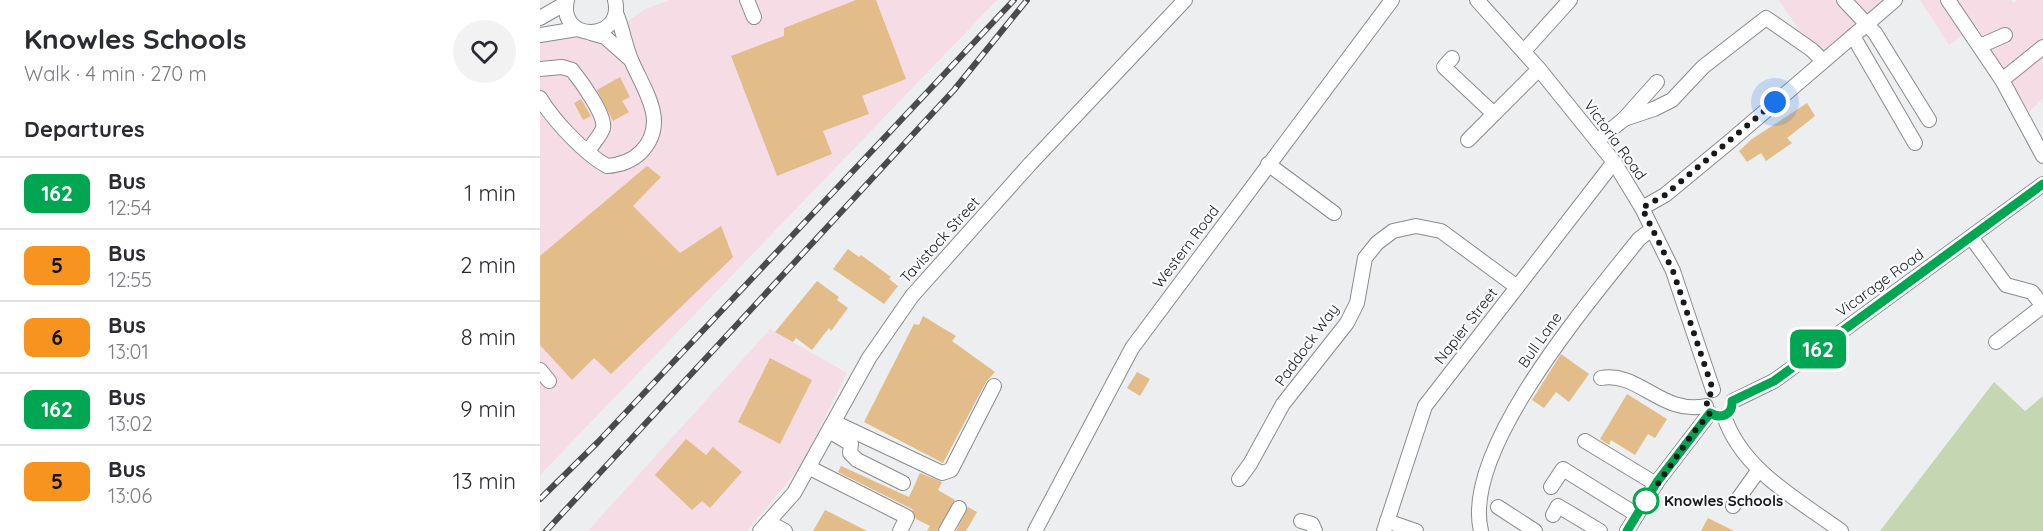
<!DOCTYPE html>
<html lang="en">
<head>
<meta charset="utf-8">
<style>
  body { margin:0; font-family:Quicksand,sans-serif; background:#f2f2f3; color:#2b2b33; height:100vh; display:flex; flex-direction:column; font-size:22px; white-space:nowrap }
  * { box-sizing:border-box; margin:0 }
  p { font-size:20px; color:#7c7c81 }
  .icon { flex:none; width:33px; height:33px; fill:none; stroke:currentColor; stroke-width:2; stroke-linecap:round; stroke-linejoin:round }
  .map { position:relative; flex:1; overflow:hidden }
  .sheet { display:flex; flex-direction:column; background:#fff; width:540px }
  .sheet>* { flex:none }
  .badge { padding:0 12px; border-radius:9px; font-size:21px; line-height:39px }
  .you { position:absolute; width:30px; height:30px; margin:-15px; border:4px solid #fff; border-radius:50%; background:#1a73e8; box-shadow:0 0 0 9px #1a73e833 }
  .map>.badge { position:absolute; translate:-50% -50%; box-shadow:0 0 0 3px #fff }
  h2 { padding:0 24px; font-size:22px; line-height:54px }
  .round { display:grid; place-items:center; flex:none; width:63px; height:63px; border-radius:32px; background:#f2f2f3 }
  .headline { display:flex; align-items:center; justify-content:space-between; height:102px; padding:0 24px }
  h1 { font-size:28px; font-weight:700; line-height:45px }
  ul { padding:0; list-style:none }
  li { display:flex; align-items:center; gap:18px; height:72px; padding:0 24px; border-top:2px solid #e1e1e2 }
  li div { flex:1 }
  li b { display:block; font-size:22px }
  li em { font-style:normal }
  li .badge { min-width:66px; font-weight:700; text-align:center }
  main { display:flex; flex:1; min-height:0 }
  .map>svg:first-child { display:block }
  .commercial { fill:#f6dce4 }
  .green { fill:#c5d6b3 }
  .building { fill:#e2bd8a }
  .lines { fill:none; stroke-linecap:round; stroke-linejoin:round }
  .minor-casing { stroke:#8a8b8d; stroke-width:16 }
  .minor { stroke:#fff; stroke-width:14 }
  .rail-casing { stroke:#4a4a4b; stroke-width:6 }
  .rail { stroke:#fafbfd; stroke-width:4; stroke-dasharray:11; stroke-linecap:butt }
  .line-casing { stroke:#fff; stroke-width:14 }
  .line { stroke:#00a651; stroke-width:9 }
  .walk { stroke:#19191a; stroke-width:6; stroke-dasharray:0 10.8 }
  .stop-dot { fill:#fff; stroke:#00a651; stroke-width:3 }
  .labels { text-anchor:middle; stroke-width:4.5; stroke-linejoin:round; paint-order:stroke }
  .street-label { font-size:15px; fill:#19191a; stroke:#fafbfd }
  .stop-label { font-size:15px; font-weight:bold; fill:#19191a; stroke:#fafbfd; text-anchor:start }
</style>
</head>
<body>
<main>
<section class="sheet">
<div class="headline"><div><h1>Knowles Schools</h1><p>Walk · 4 min · 270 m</p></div><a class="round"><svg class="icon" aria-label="heart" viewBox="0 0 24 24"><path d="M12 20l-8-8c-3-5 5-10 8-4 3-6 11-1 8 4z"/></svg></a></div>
<h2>Departures</h2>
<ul>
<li><span class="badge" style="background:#00a651;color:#fff">162</span><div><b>Bus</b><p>12:54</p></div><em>1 min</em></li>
<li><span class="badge" style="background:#f6941f;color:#111">5</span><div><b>Bus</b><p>12:55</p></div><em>2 min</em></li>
<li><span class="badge" style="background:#f6941f;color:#111">6</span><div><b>Bus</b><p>13:01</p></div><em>8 min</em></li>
<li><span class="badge" style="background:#00a651;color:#fff">162</span><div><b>Bus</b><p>13:02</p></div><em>9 min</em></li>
<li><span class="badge" style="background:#f6941f;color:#111">5</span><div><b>Bus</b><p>13:06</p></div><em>13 min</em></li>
</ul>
</section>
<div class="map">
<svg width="1503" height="531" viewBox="0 0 1503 531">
  <rect width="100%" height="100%" fill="#edeef0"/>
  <g class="commercial">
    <path d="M130,0h327l-457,475v-433l16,-7 49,2 40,-28z"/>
    <path d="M1239,0h127l-54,31 -33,27z"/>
    <path d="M1380,0h91l3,3 3,-3h26v98l-14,14 -53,-87 -27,20z"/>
    <path d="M230,329l77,44 -46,93 -54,65h-159z"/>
  </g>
  <path class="green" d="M1454,382l31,29 18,-15v135h-163z"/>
  <g class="building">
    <path d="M316,0h20l30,79 -44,17 7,18 -46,17 9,23 -55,22 -46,-120 53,-20v-8z"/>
    <path d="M80,77l10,20 -8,4 7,11 -16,9 -16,-31z"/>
    <path d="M41,99l10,17 -8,4 -9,-17z"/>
    <path d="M1267,103l8,13 -28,22 5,5 -26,18 -5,-8 -14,9 -8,-11 13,-12z"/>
    <path d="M107,166l14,11 -28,29 47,47 41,-27 12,31 -122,117 -17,-16 -22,22 -32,-35v-89z"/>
    <path d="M308,249l11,8 2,-2 30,22 -2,2 9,7 -14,18 -51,-35z"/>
    <path d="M277,281l22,16 -2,3 11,8 -17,23 -2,-3 -17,22 -16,-12 -3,4 -18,-10z"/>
    <path d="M383,316l33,20 -4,5 43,31 -9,10 -43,81 -79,-41 50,-98 5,1z"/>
    <path d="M1021,354l28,20 -20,28 -13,-10 -12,16 -12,-8z"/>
    <path d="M230,358l42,22 -32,64 -42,-22z"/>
    <path d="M597,372l13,7 -10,17 -13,-8z"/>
    <path d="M1087,394l40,25 -12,19 -7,-4 -13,21 -24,-15 -2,5 -9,-6z"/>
    <path d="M146,439l20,16 7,-8 29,25 -32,36 -8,-7 -10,9 -37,-35z"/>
    <path d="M301,466l68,31 11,-24 22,9 -4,8 17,10 -18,31h-10l3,-5 -14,-7 -4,-10 -74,-37z"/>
    <path d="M428,507l9,5 -11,19h-10z"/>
    <path d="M285,510l42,21h-54z"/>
    <path d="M1168,518l26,13h-33z"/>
  </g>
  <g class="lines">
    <g class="minor-casing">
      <g id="minor">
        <path d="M27,0c-10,43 58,42 48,0"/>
        <path d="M207,0l7,17"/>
        <path d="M937,0l62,69 75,93 28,46 31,63 40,119"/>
        <path d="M1304,0l31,33 54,87"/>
        <path d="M1408,0l54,80 41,76"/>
        <path d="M0,18l26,-15"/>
        <path d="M51,33l14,4 25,22"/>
        <path d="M0,35l37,-6"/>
        <path d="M1313,36l62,107"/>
        <path d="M1440,46l25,-11"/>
        <path d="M984,51l46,-51"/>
        <path d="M912,58l-8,9 50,47"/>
        <path d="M0,69l22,-2 10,3c8,10 34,45 31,58 -2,7 -11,16 -15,24"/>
        <path d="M1462,80l41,-33"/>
        <path d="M0,98c13,22 45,56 67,68 13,-1 24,-4 34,-14 28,-29 4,-60 -9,-90 -7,-15 -9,-33 -16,-49"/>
        <path d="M1084,119l30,-10 18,-9 31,-33 63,-49 46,32 11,11"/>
        <path d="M928,140l71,-71"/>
        <path d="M1057,141l27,-22 33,-37"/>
        <path d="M728,164l66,49"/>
        <path d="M1102,208l23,-13 63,-52 167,-143"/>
        <path d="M1431,237l35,48 26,7 11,14"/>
        <path d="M1456,342l47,-36"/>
        <path d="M0,370l9,11"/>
        <path d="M1061,378c38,-7 60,37 105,28"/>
        <path d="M1193,401l41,-20 269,-197"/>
        <path d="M1184,416c18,54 73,83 117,115"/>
        <path d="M294,422l108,51 9,-3 43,-84"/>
        <path d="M289,431l22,13 -1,9 7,7 46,23"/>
        <path d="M1045,441l71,43"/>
        <path d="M270,468l97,49 -7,14"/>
        <path d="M699,479l11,-15 33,-60 64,-81 10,-20 8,-45 12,-15 16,-12 23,-5 25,5 76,56"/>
        <path d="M1011,487l12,-18 74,46"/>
        <path d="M1193,506l25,-35"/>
        <path d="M958,507l37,24"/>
        <path d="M1013,515l5,-9 42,25"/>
        <path d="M761,521l11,3 3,7"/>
        <path d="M847,521l29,10"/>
        <path d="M228,522l17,9"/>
        <path d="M220,531l34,-38 75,-135 43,-62 118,-132 155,-164"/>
        <path d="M406,531l13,-23"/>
        <path d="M495,531l97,-183 260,-348"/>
        <path d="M844,531l41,-125 189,-244"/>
        <path d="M941,531c-20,-81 109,-230 158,-292l13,-10"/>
        <path d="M1087,531l30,-49 53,-69"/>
      </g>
    </g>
    <use href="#minor" class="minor"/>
    <g class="rail-casing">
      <g id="rail">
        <path d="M0,499l58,-57 416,-442"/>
        <path d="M6,531l408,-441 73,-90"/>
      </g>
    </g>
    <use href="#rail" class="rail"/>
  </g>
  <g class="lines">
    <g class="line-casing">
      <path id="line" d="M1087,531l30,-49 53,-69c12,7 23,1 22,-12l42,-20 269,-197"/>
    </g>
    <use href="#line" class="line"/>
    <path class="walk" d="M1106,501l47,-68 17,-20 -4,-12 7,-11 -40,-119 -31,-63 23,-13 110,-93"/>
  </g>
  <circle class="stop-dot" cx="1106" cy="501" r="12"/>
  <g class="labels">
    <g class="street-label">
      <text transform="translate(1075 140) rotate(54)" y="5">Victoria Road</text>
      <text transform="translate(400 240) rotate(-48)" y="5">Tavistock Street</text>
      <text transform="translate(646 247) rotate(-53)" y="5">Western Road</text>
      <text transform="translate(1340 283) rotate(-36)" y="5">Vicarage Road</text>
      <text transform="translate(926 326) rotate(-52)" y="5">Napier Street</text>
      <text transform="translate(1000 340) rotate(-55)" y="5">Bull Lane</text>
      <text transform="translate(767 345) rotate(-54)" y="5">Paddock Way</text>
    </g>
    <g class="stop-label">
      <text x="1124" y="506">Knowles Schools</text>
    </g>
  </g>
</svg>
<div class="you" style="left:1235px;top:102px"></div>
<b class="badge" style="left:1278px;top:349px;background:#00a651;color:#fff">162</b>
</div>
</main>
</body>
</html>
